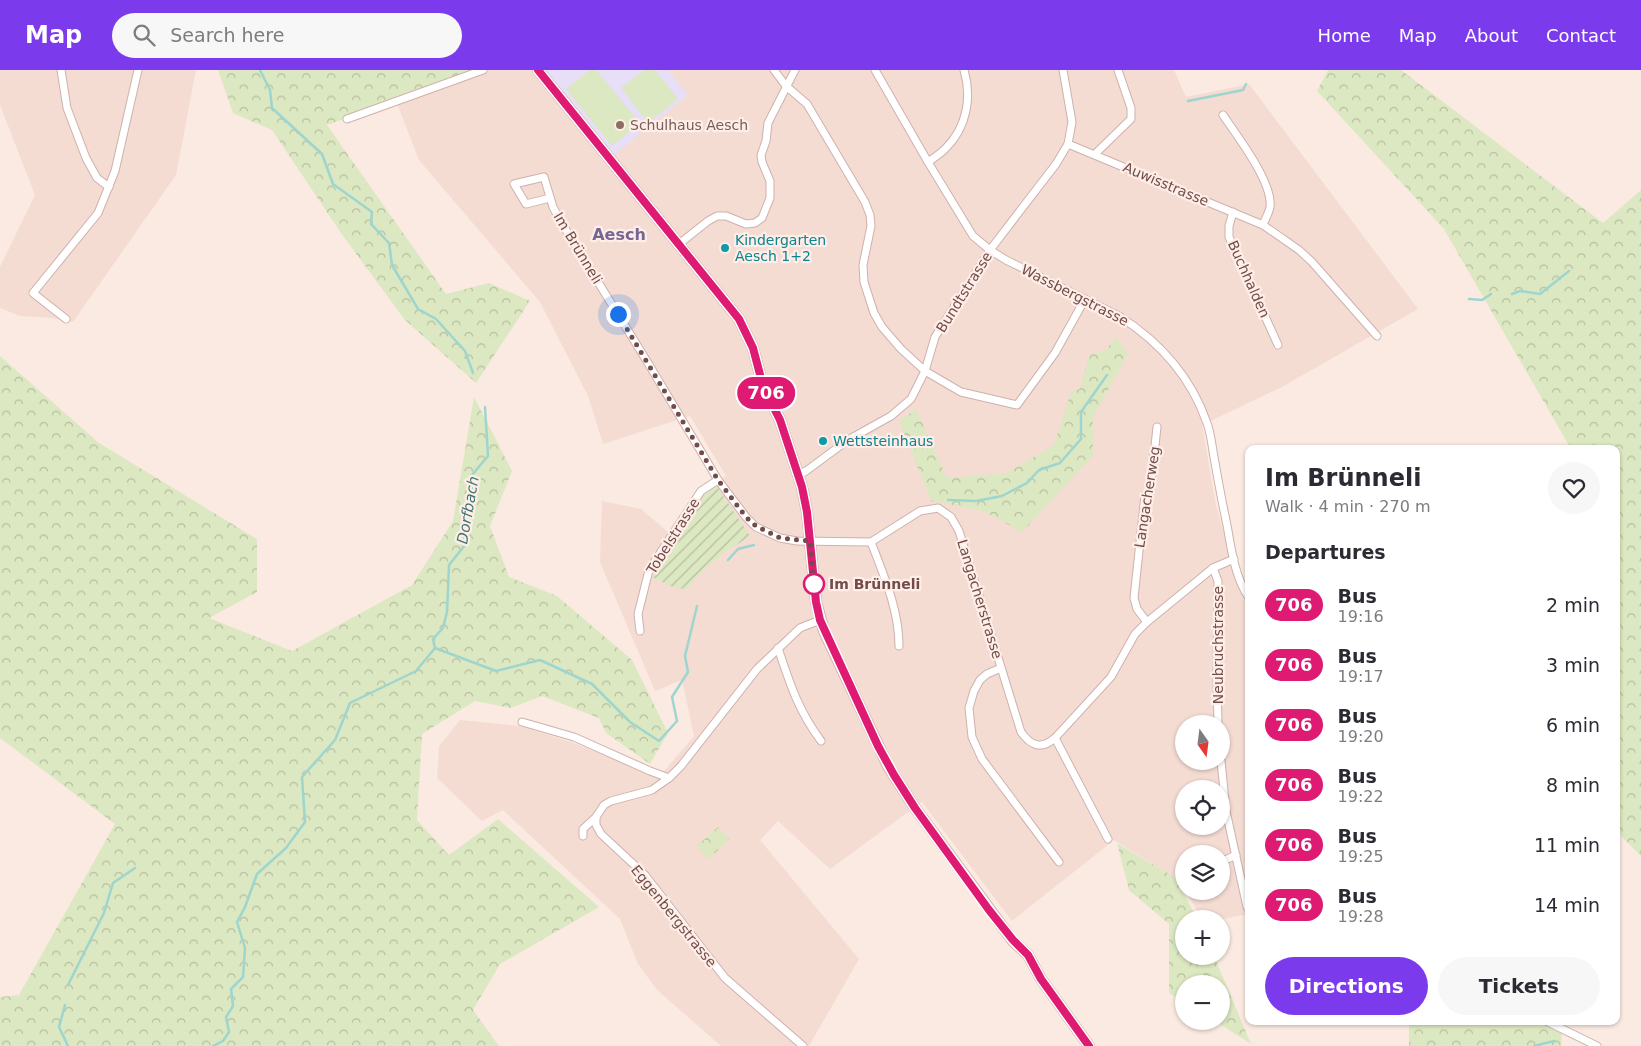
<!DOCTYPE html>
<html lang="en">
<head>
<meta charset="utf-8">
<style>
  body { margin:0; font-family:"DejaVu Sans",sans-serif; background:#f7f7f7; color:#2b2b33; height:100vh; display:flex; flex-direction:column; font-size:19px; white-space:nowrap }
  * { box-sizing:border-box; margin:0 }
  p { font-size:16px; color:#7c7c81 }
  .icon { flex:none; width:28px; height:28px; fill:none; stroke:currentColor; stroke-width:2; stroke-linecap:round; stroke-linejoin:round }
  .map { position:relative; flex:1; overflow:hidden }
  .side { position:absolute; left:1245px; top:375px; width:375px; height:580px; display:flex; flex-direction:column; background:#fff; border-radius:10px; box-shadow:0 1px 4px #0004 }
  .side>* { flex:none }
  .badge { padding:0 10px; border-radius:16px; font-size:18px; line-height:32px }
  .needle { width:32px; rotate:166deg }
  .buttons { position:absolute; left:1175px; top:645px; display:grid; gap:10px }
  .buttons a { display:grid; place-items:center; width:55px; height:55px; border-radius:50%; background:#fff; box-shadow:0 1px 4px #0004; font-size:25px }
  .you { position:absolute; width:25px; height:25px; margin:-12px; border:4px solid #fff; border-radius:50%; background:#1a73e8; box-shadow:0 0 0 8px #1a73e833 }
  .map>.badge { position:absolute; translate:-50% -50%; box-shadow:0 0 0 2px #fff }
  h2 { padding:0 20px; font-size:19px; line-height:45px }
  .round { display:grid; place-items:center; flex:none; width:52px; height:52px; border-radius:26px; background:#f7f7f7 }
  .headline { display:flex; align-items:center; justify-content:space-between; height:85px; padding:0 20px }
  h1 { font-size:24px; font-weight:700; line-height:38px }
  .primary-button { display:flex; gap:10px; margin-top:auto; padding:10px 20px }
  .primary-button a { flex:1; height:58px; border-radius:30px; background:#7c3aed; color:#fff; font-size:20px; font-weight:700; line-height:58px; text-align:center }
  .primary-button a+a { background:#f7f7f7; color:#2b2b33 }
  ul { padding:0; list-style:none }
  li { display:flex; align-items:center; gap:15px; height:60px; padding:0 20px }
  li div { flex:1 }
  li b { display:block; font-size:19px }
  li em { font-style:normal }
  li .badge { min-width:55px; font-weight:700; text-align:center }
  header { display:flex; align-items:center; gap:30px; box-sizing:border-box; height:70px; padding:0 25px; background:#7c3aed; color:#fff }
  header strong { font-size:24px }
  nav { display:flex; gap:28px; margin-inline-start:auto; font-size:18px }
  .search { width:350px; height:45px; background:#f7f7f7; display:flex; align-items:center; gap:12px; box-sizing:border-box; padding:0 18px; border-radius:28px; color:#7c7c81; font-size:19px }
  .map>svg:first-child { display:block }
  .residential { fill:#f4dcd3; fill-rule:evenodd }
  .education { fill:#e7def7 }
  .grass { fill:#dce8c1 }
  .forest { fill:url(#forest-crowns) }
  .garden { fill:url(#garden-furrows) }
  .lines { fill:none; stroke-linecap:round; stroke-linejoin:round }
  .stream { stroke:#9ed5ce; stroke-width:2.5 }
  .street-casing { stroke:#ceb1ac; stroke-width:9 }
  .secondary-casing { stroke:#d0afa9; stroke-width:12 }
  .street { stroke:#fff; stroke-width:7 }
  .secondary { stroke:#fff; stroke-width:10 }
  .line-casing { stroke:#fff; stroke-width:11 }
  .line { stroke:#de1a72; stroke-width:8 }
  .walk { stroke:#714c49; stroke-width:5; stroke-dasharray:0 9 }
  .education-dot { fill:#8d6e63; stroke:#feeee7; stroke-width:2 }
  .culture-dot { fill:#0f9aa8; stroke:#feeee7; stroke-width:2 }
  .stop-dot { fill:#fff; stroke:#de1a72; stroke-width:2.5 }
  .labels { text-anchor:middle; stroke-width:4.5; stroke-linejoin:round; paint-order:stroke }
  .education-label { font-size:14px; fill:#785e54; stroke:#feeee7; text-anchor:start }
  .street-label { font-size:14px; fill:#714c49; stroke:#feeee7 }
  .culture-label { font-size:14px; fill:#0d838f; stroke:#feeee7; text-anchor:start }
  .stop-label { font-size:14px; font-weight:bold; fill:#714c49; stroke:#feeee7; text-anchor:start }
  .water-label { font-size:15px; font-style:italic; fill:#3e7670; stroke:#feeee7 }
  .quarter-label { font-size:16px; font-weight:bold; fill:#776594; stroke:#feeee7 }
</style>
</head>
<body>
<header>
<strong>Map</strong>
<div class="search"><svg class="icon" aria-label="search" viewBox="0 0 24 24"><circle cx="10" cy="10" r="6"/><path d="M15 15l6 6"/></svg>Search here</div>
<nav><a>Home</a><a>Map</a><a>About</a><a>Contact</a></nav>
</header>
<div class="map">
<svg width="1641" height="976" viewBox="0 0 1641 976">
  <defs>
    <pattern id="forest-crowns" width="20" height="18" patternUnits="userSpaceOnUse" patternTransform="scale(1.25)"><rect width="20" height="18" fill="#dce8c1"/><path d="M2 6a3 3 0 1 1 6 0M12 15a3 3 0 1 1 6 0" fill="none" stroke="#b7be9f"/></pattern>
    <pattern id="garden-furrows" width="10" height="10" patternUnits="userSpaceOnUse" patternTransform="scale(1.25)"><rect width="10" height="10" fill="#dce8c1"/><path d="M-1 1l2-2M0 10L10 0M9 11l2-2" fill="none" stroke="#b7be9f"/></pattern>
  </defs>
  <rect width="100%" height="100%" fill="#fbeae1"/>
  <g class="residential">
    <path d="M0,0h196l-20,105 -103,147 -22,-4 -31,-2 -20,-8v-41l35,-72 -35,-90z"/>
    <path d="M384,0h790l12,27 63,-13 169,225 -136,78 -80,38 14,80 27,94 6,6v309l-28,5h-18l-18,-28h36v-37h-37v35l-7,-10 -63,-39 -102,81 -90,-119 -92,67 -52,-48 -18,19 99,119 -50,87h-88l-64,-56 -19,-26 -18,-45 -117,-109 -21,11 -45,-43 2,-32 21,-26 60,6 51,16 88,35 35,-41 -12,-56 -27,11 -55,-129 2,-61 39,8 33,28 26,-43 26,-18 -36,-60 -87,28 -15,-48 -48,-94 -121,-142zM1184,654h37v37h-37zM1184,719h37v37h-37z"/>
  </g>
  <path class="education" d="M546,0h122l20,25 -74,60z"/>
  <g class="grass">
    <path d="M590,0h6l44,53 -28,23 -46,-57z"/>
    <path d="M644,0h11l23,29 -30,24 -27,-35z"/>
  </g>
  <g class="forest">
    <path d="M218,0h260l-151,55 119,169 43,-11 41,18 -54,82 -71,-63 -62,-84 -71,-106 -39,-17z"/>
    <path d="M1328,0h73l202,153 38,-33v666l-25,-25v-382h-45l-127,-220 -127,-138z"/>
    <path d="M1116,267l12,17 -35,63v39l-71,76 -39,-21 -52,-10 -32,-80 17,-12 31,69 60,-5 47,-28 17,-53 9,-3 9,-34 17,-5z"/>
    <path d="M0,286l99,87 158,96v53l-48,26 83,33 120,-66 41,-64 21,-124 38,74 -22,55 19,51 48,19 75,64 36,73 -18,31 -44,-31 -7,-15 -57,-22 -32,12 -35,-7 -53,33 -5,86 32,35 49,-36 101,88 -99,57 -27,46 26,36h-499v-49l19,-2 96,-171 -115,-86z"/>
    <path d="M718,757l11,12 -21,21 -11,-14z"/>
    <path d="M1117,773l59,35 21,41h-13v37h30l37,88 -36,-23h6v-37h-37v18l-15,-9v-69l-40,-34z"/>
    <path d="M1409,951h147l6,10 -1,15h-152z"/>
  </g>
  <path class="garden" d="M716,415l34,51c-25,16 -45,29 -63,53l-12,-1 -23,-11 22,-40 26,-43z"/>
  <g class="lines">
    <g class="stream">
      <path d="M260,0l10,20 2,18 50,46 11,30 39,28 -1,12 18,19 3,22 26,44 18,10 29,32 8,22"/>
      <path d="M1188,31l55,-11 3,-6"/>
      <path d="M1512,224l8,-3 20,3 29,-23"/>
      <path d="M1469,229l13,1 9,-6"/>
      <path d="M948,430l28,1 26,-5 25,-13 12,-13 21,-7 21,-24v-27l26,-37"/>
      <path d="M728,490l10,-11 16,-4"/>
      <path d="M435,578l61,23 44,-11 52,24 38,38 29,19 18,-20 -5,-24 16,-25 -3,-16 12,-50"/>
      <path d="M68,915l36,-72 9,-30 22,-15"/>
      <path d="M65,935l-6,22 9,19"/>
      <path d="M213,976l10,-5 6,-9 -3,-15 7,-11 -2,-17 12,-12 2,-29 -8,-26 8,-15 12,-33 29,-26 19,-26 -3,-45 33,-37 15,-37 66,-32 19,-23 -2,-9 10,-11 4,-16 2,-47 16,-20 -2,-20 9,-26v-24l16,-19 -3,-49"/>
      <path d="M1534,976l20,-5"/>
    </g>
    <g class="street-casing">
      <g id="street">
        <path d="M61,0l6,38 19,50 11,20 12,9"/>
        <path d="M774,0l12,16 21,18 58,98 5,13 1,11 -8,39 1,17 10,31 8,14 19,22 24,22 36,21 56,13 38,-52 30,-54"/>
        <path d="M875,0l53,92 45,74 17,14 16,10 113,56c41,26 72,61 88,107 4,11 5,23 7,34 4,23 8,45 13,68 4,23 8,53 22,73"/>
        <path d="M1223,45c14,21 50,67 47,92 -1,6 -5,12 -7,18"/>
        <path d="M347,49l136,-49"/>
        <path d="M1068,74l195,81 36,25 13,12 65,74"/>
        <path d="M1095,84l36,-35v-11l-13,-38"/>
        <path d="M928,92c6,-4 13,-9 18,-14 21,-21 26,-51 18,-78"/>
        <path d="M550,128l-24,6 -12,-20 30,-7 9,30 8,15 87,141 70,117 28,37 10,10 24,11 17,3 74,1 49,-31 18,-3 13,9 8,14 62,201c10,14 20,18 34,6l56,-61 24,-43 12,-12 66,-54 21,-9"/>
        <path d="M1233,142l-4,14v11l49,108"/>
        <path d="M679,174l29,-23 9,-5h9l20,8 9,-1 7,-5 8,-20v-17l-8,-19 -1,-7 5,-14 2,-18 27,-53"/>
        <path d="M66,249l-33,-26 65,-80 17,-42 23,-101"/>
        <path d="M798,405l8,-4 42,-31 43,-24 20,-17 14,-28 10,-34 55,-87 66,-86 12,-20 4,-22 -9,-52"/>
        <path d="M871,472c13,34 28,68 28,104"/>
        <path d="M1213,498l5,13 -1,98 1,45"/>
        <path d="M1147,552l-10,-13 -3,-11 11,-103 5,-3 7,-65"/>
        <path d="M640,561l-2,-17 11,-44 52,-79 17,-11"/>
        <path d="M778,578c12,36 20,62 43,93"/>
        <path d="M1001,598l-14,6 -7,6 -6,11 -5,17 3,29 10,22 77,103"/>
        <path d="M522,652l52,15 76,34 19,7"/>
        <path d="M1055,668l53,101"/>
        <path d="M1221,691l5,50 21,96"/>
        <path d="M583,766v-7l13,-12"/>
        <path d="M1221,792l15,-7"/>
        <path d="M1546,951l51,25"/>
        <path d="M803,976l-78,-68 -81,-104 -43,-40 -5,-9v-8l8,-12 7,-4 41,-11 17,-12 12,-12 76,-97 43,-41 20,-8"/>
      </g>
    </g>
    <g class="secondary-casing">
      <path id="secondary" d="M538,0l201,249 14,29 10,38 17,34 22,67 5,25 9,90 8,29 64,135 27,42 98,133 15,14 13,24 48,67"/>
    </g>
    <use href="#street" class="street"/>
    <use href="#secondary" class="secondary"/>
  </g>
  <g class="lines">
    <g class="line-casing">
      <path id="line" d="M538,0l201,249 14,29 10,38 17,34 22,67 5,25 9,90 4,18 58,126 16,29 21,33 74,102 24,30 15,15 13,24 48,67"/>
    </g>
    <use href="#line" class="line"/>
    <path class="walk" d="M618,244l100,166 28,37 10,9 24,12 30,3 4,45v-2"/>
  </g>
  <circle class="education-dot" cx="620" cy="55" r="5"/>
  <g class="culture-dot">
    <circle cx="725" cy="178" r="5"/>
    <circle cx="823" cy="371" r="5"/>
  </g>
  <circle class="stop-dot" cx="814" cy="514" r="10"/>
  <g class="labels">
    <g class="education-label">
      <text x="630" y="60">Schulhaus Aesch</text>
    </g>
    <g class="street-label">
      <text transform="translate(1166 114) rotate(23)" y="5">Auwisstrasse</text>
      <text transform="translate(578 178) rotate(59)" y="5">Im Brünneli</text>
      <text transform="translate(1249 209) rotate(66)" y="5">Buchhalden</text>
      <text transform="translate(964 222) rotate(-58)" y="5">Bundtstrasse</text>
      <text transform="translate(1075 225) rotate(27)" y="5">Wassbergstrasse</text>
      <text transform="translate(1147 427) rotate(-81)" y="5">Langacherweg</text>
      <text transform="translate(673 466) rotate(-58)" y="5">Tobelstrasse</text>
      <text transform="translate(980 529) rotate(73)" y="5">Langacherstrasse</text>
      <text transform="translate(1218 575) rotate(-90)" y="5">Neubruchstrasse</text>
      <text transform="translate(674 846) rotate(51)" y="5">Eggenbergstrasse</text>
    </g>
    <g class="culture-label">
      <text x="735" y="175">Kindergarten<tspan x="735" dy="16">Aesch 1+2</tspan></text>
      <text x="833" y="376">Wettsteinhaus</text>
    </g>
    <g class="stop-label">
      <text x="829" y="519">Im Brünneli</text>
    </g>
    <g class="water-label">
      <text transform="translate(468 440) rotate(-80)" y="5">Dorfbach</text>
    </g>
    <g class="quarter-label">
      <text x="619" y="170">Aesch</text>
    </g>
  </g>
</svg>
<div class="buttons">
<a><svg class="needle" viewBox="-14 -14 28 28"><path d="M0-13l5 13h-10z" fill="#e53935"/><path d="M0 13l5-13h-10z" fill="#7c7c81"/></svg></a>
<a><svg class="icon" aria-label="locate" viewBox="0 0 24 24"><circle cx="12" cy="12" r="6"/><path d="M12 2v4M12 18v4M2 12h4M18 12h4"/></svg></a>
<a><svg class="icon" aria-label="layers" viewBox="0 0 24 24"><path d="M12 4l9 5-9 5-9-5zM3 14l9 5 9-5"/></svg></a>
<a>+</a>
<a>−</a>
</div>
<div class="you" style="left:618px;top:244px"></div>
<b class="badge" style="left:766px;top:323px;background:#de1a72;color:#fff">706</b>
<section class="side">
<div class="headline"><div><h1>Im Brünneli</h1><p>Walk · 4 min · 270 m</p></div><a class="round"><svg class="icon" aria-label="heart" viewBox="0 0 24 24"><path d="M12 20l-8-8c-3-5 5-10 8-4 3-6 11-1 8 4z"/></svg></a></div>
<h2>Departures</h2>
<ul>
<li><span class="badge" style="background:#de1a72;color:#fff">706</span><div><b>Bus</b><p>19:16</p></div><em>2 min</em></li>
<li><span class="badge" style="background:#de1a72;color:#fff">706</span><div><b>Bus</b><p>19:17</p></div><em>3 min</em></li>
<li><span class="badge" style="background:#de1a72;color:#fff">706</span><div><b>Bus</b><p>19:20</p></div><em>6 min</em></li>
<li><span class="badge" style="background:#de1a72;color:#fff">706</span><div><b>Bus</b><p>19:22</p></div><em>8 min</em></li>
<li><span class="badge" style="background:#de1a72;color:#fff">706</span><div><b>Bus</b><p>19:25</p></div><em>11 min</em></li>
<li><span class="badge" style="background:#de1a72;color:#fff">706</span><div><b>Bus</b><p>19:28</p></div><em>14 min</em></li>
</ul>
<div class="primary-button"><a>Directions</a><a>Tickets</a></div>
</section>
</div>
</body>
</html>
